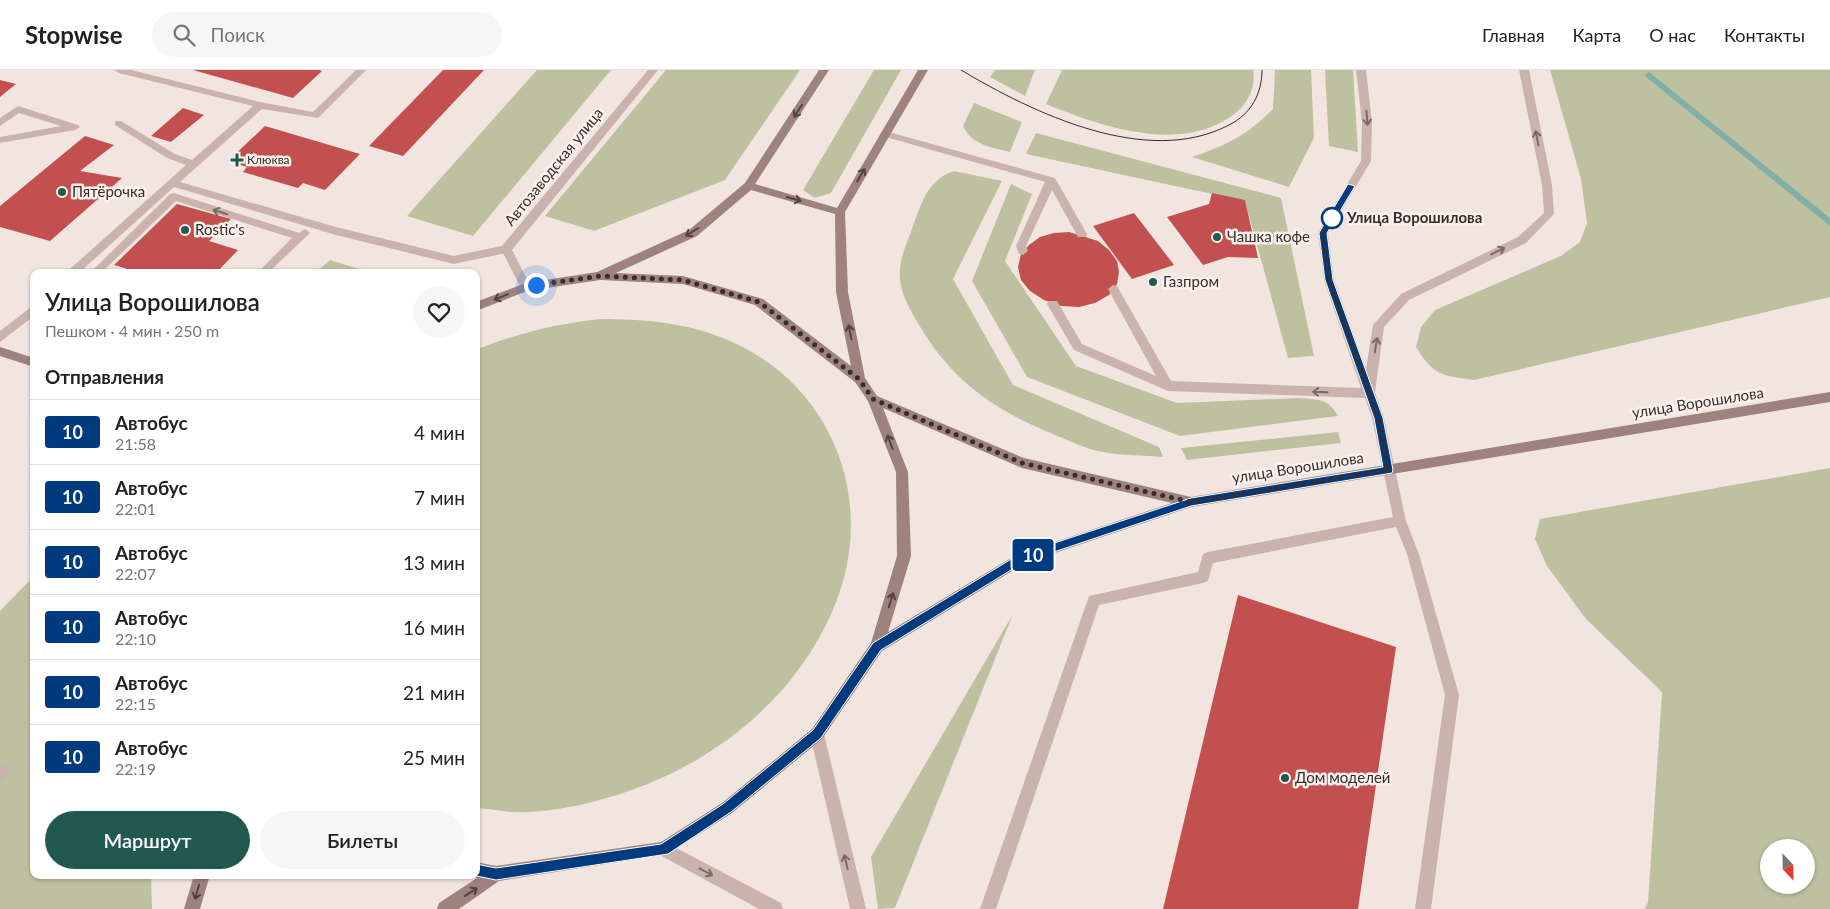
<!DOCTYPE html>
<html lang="ru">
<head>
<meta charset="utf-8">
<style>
  body { margin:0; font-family:Lato,sans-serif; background:#f6f6f6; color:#222; height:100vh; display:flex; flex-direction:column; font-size:19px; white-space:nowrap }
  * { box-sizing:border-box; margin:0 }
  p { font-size:16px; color:#767676 }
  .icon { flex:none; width:28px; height:28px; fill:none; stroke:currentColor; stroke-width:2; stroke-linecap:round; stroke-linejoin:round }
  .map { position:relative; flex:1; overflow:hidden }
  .panel { position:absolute; left:30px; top:199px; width:450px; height:610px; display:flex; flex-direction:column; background:#fff; border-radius:10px; box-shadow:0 1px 4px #0004 }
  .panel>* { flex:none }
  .badge { padding:0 10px; border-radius:4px; font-size:18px; line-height:32px }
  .needle { width:32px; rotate:158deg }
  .tools { position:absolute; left:1760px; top:769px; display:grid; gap:10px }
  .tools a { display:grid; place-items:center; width:55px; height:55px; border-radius:50%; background:#fff; box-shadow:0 1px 4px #0004; font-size:25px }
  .you { position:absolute; width:25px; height:25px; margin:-12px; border:4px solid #fff; border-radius:50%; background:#1a73e8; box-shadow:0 0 0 8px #1a73e833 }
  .map>.badge { position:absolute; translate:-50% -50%; box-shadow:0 0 0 2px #fff }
  h2 { padding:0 15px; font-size:19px; line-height:45px }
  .round { display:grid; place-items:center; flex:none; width:52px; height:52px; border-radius:26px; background:#f6f6f6 }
  .headline { display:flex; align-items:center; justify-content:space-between; height:85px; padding:0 15px }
  h1 { font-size:24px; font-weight:600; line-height:38px }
  .action { display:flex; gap:10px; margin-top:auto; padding:10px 15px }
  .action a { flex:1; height:58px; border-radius:30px; background:#215950; color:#fff; font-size:20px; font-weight:600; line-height:58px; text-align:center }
  .action a+a { background:#f6f6f6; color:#222 }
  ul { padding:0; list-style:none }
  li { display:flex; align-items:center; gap:15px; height:65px; padding:0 15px; border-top:1px solid #e0e0e0 }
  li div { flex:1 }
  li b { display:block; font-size:19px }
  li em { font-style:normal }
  li .badge { min-width:55px; font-weight:700; text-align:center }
  header { display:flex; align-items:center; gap:30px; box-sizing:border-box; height:70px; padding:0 25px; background:#fff; border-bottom:1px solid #e0e0e0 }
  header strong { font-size:24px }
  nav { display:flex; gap:28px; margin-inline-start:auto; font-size:18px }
  .search { width:350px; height:45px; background:#f6f6f6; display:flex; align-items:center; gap:12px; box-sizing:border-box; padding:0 18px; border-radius:28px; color:#767676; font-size:19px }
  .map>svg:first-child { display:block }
  .green { fill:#bec1a0; fill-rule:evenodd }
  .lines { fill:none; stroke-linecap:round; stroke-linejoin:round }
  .stream { fill:#80afa5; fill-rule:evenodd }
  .building { fill:#c1504f }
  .lane { fill:#cab3ac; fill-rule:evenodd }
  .street { fill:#cab3ac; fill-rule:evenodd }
  .secondary { fill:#9e827d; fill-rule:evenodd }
  .tram { stroke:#392c2b; stroke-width:1 }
  .oneway { stroke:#524240 }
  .oneway2 { stroke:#7a6965 }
  .line { fill:#003b80; stroke:#fff }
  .walk { stroke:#392c2b; stroke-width:5; stroke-dasharray:0 9 }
  .poi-dot { fill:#215950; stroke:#faf1ed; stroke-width:2 }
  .stop-dot { fill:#fff; stroke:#003b80; stroke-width:2.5 }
  .labels { text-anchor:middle; stroke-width:5; stroke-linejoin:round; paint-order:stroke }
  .far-poi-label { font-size:12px; fill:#392c2b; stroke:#faf1ed; text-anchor:start }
  .street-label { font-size:15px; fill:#392c2b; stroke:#faf1ed }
  .poi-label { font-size:15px; fill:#392c2b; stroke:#faf1ed; text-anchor:start }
  .stop-label { font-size:15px; font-weight:bold; fill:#392c2b; stroke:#faf1ed; text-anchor:start }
</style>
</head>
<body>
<header>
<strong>Stopwise</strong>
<div class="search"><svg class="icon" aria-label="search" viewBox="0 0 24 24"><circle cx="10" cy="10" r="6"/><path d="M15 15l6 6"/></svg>Поиск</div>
<nav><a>Главная</a><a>Карта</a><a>О нас</a><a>Контакты</a></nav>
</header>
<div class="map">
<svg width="1830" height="839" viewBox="0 0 1830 839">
  <rect width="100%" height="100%" fill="#f2e5e0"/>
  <g class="green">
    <path d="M537,0h74l-138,166 -66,-20z"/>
    <path d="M666,0h134l-75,110 -131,51 -49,-15z"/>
    <path d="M874,0h27l-70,123 -16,5 -12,-8z"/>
    <path d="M995,0h40l-10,26 -35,-19z"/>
    <path d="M1062,0h191c3,15 -4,31 -15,41 -53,45 -136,16 -192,-7z"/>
    <path d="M1275,0h36l3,68 -25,49 -97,-30c35,-12 54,-21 81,-48z"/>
    <path d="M1325,0h28l5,82 -29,-6z"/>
    <path d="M1550,0h280v227l-356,83c-32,-4 -41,-5 -58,-33l5,-20 14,-17 126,-54 19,-14 7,-19 -6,-44z"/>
    <path d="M974,33l48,19 -12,30c-20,-5 -38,-7 -47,-26z"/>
    <path d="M1036,63l245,65 33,158 -26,2 -43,-157 -219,-47z"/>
    <path d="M954,101l48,10 -49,98 60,106 146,62 4,10c-19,-2 -41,-1 -60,-5 -18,-3 -33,-11 -50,-18 -59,-24 -101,-53 -134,-109 -8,-14 -17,-28 -19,-45 -2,-18 6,-35 12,-51 9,-25 15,-49 42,-58z"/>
    <path d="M1011,114l21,10 -27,67 71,105 101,37 122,-5c20,2 29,0 39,18l-158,20 -153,-59 -55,-96z"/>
    <path d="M330,190l39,12h-53z"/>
    <path d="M600,249c42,0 83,3 123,19 111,44 157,166 109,274 -43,98 -135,163 -236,189 -26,7 -57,12 -84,11 -12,-1 -24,-3 -36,-4v-458c41,-17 80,-26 124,-31z"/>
    <path d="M1338,362l3,11 -154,17 -6,-12z"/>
    <path d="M1830,398v441h-185l3,-7 14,-210 -76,-73 -39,-53 -12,-27 5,-20zM1769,778h37v37h-37z"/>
    <path d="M34,506v299h117l1,34h-152v-298z"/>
    <path d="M1013,544l-118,294 -17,1 -7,-52z"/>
  </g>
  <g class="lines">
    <path class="stream" d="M1649,2l181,146v8l-184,-149 -1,-2z"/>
  </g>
  <g class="building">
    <path d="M193,0h126l3,1 -29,27z"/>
    <path d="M443,0h41l-81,86 -34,-10z"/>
    <path d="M0,10l16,4 -16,13z"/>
    <path d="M183,38l21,7 -33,27 -20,-6z"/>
    <path d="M265,56l95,28 -35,36 -22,-7 -5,5 -55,-16 4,-5 -19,-6z"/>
    <path d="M85,66l29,9 -34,26 42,7 -72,63 -50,-14v-21z"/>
    <path d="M1212,123l33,7 13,58 -30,-1 -25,8 -36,-48 42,-13z"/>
    <path d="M177,134l54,15 -22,22 29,9 -21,22h-79l-24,-7z"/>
    <path d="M1134,143l40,52 -42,14 -39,-53z"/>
    <path d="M1069,162l29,9 11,9 8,11 2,11 -2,12 -8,11 -14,8 -16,4 -18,-1 -17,-6 -14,-9 -9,-11 -3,-13 3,-13 8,-9 11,-8 14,-4z"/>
    <path d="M1238,525l158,52 -38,262h-195z"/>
  </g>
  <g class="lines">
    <g class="lane">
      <path d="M114,0h17l129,32 53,10 43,-42h10l-48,48 -56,-9 -82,73 156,45 118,29 52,-11 5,4 -5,4 -52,11 -118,-29 -162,-48 -94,85h-11l1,-3 116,-104 -19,-7 -52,-33v-4h6l54,33 17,6 61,-54 -134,-33z"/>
      <path d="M1356,0h10l6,53 -1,38 -43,72 6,47 32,89 7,-44 28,-31 117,-57 26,-24 -2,-28 -23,-115h10l23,115 2,29 -28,29 -117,57 -25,27 -9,65 9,26 22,103 13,33 40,141 -28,214h-16l30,-214 -38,-141 -11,-27 -183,36 -5,18 -5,2 -104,22 -103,304h-16l109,-313 109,-24 5,-18 5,-2 185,-35 -21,-99 -7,-20 -197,-7 -94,-41 -27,-46 2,-3h8l25,43 74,32 -48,-87 5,-4 4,1 54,95 190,7 -37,-108 -6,-47 43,-72 1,-38z"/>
      <path d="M18,36l60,19 2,2 -5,3 -75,13v-6l61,-11 -42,-13 -19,13v-8z"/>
      <path d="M885,61l170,47 32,56 -1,3h-8l-26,-47 -26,56 2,5 -5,4 -4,-1 -3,-8 29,-64 -163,-46 -2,-2z"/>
      <path d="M174,123l125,40 6,-4 5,4 -41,39h-11l34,-34 -116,-37 -74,71h-11l79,-78z"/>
      <path d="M34,235v11l-34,26v-11z"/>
      <path d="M817,657l5,2 2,5 42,175h-16l-40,-175 2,-5z"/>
      <path d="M3,693l5,2 2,5 -5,9 -5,2v-17z"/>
      <path d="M663,771l118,62 2,6h-24l-101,-55 -3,-5 3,-5z"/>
    </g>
    <path class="street" d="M648,0h10l-146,180 19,37 -1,3h-8l-21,-41 1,-3z"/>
    <g class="secondary">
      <path d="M819,0h10l-74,114 82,24 81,-138h10l-83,142 3,80 17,86 12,18 147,62 167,39 639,-105v10l-639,105 -166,56 -143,88 -60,88 -90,74 -64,41 -169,27 -40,28h-22l2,-6 38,-25 -7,-3h6v-13l20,4 165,-24 61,-39 90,-74 59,-86 26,-87 -1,-84 -28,-71 -13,-19 -100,-77 -72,-21 -83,-4 -73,11 -51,20v-9l50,-19 71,-11 92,-42 56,-47zM751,120l84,24 1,78 15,74 -88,-67 -80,-23 -67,-3 81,-37zM883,338l139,60 150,35 -156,52 -128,77 23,-76 -3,-84z"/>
      <path d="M0,277l34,11v9l-34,-11z"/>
      <path d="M194,805h16l-10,34h-16z"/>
    </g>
    <path class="tram" d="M961,0c72,43 186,98 268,55 22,-11 33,-31 33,-55"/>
  </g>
  <defs><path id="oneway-shaft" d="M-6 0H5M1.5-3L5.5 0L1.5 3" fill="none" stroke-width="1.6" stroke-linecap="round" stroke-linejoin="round" transform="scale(1.25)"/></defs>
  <g class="oneway">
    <use href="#oneway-shaft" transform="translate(798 41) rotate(123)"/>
    <use href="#oneway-shaft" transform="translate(861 105) rotate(-60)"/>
    <use href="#oneway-shaft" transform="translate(794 129) rotate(16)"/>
    <use href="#oneway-shaft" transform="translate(692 162) rotate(148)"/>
    <use href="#oneway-shaft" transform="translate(501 227) rotate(158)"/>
    <use href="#oneway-shaft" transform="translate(850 262) rotate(-101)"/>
    <use href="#oneway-shaft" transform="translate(890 372) rotate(-111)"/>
    <use href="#oneway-shaft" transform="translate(891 530) rotate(-73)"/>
    <use href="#oneway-shaft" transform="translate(197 822) rotate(106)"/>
    <use href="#oneway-shaft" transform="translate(471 822) rotate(-34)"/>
  </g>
  <g class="oneway2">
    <use href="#oneway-shaft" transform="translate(1367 48) rotate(85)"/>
    <use href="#oneway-shaft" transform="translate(1537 68) rotate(-101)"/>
    <use href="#oneway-shaft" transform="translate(220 142) rotate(-162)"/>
    <use href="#oneway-shaft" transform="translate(1498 181) rotate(-26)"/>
    <use href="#oneway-shaft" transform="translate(1376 275) rotate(-81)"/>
    <use href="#oneway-shaft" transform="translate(1320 322) rotate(-178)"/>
    <use href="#oneway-shaft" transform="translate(846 792) rotate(-103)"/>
    <use href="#oneway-shaft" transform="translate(706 802) rotate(28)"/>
  </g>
  <path class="line" d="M1348,114l7,2 -28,47 6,47 50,138 10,52 -1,3 -201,33 -167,56 -143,88 -60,88 -90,74 -63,42 -172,26 -24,-5 -2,-5 2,-4 4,-2 20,4 165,-24 62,-40 90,-74 60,-87 145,-88 173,-57 192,-31 -9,-49 -49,-138 -6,-47z"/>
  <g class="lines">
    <path class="walk" d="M536,215l64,-9 83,4 76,22 100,77 14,20 149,64 169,39 198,-32 -11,-52 -49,-138 -6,-47 9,-15"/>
  </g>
  <g class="poi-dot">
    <path d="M234.5 82.5h5v5h5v5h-5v5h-5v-5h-5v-5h5z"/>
    <circle cx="62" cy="122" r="5"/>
    <circle cx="185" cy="160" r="5"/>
    <circle cx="1217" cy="167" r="5"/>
    <circle cx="1153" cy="212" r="5"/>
    <circle cx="1285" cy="708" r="5"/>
  </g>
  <circle class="stop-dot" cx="1332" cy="148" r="10"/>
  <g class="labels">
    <g class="far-poi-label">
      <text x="247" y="94">Клюква</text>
    </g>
    <g class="street-label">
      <text transform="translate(554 97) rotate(-51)" y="5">Автозаводская улица</text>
      <text transform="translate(1698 333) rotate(-9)" y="5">улица Ворошилова</text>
      <text transform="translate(1298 398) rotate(-9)" y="5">улица Ворошилова</text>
    </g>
    <g class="poi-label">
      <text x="72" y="127">Пятёрочка</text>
      <text x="195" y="165">Rostic's</text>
      <text x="1227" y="172">Чашка кофе</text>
      <text x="1163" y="217">Газпром</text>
      <text x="1295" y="713">Дом моделей</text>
    </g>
    <g class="stop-label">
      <text x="1347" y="153">Улица Ворошилова</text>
    </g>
  </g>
</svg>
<div class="tools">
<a><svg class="needle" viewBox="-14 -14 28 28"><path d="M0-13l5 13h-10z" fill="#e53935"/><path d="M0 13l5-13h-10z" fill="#767676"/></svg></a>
</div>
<div class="you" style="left:536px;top:215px"></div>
<b class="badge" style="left:1033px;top:485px;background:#003b80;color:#fff">10</b>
<section class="panel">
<div class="headline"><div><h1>Улица Ворошилова</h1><p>Пешком · 4 мин · 250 m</p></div><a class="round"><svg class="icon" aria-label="heart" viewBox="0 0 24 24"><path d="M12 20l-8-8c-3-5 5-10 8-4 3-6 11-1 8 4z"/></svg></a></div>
<h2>Отправления</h2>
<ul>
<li><span class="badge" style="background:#003b80;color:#fff">10</span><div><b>Автобус</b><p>21:58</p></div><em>4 мин</em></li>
<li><span class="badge" style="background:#003b80;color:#fff">10</span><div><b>Автобус</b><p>22:01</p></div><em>7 мин</em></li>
<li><span class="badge" style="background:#003b80;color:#fff">10</span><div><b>Автобус</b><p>22:07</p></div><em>13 мин</em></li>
<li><span class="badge" style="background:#003b80;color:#fff">10</span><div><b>Автобус</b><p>22:10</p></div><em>16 мин</em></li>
<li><span class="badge" style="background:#003b80;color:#fff">10</span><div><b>Автобус</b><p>22:15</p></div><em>21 мин</em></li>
<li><span class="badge" style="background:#003b80;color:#fff">10</span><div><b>Автобус</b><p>22:19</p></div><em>25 мин</em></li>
</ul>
<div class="action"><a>Маршрут</a><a>Билеты</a></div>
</section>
</div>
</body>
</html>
